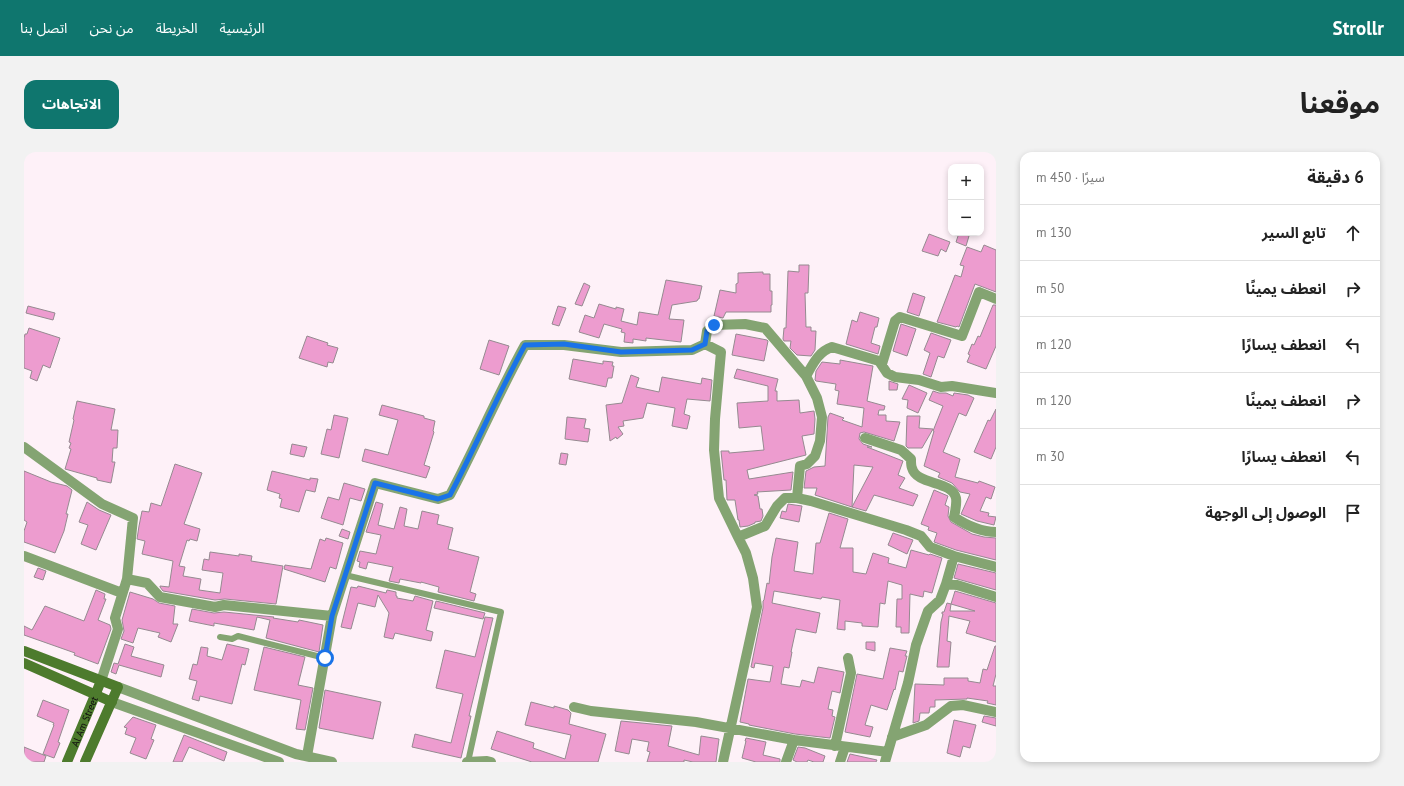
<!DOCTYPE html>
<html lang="ar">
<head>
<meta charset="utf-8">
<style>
	:root { --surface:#fff; --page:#f2f2f2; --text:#222; --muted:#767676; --line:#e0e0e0; --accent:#0f766e }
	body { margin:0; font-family:"PT Sans","Noto Sans Arabic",sans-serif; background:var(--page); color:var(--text); direction:rtl }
	.controls { position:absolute; right:12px; top:12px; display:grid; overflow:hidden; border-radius:8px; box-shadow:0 2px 6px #0003 }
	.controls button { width:36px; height:36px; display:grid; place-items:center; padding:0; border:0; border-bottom:1px solid var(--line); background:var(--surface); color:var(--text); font:20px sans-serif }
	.stop { position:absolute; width:12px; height:12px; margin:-9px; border:3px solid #1a73e8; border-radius:50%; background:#fff }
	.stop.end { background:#1a73e8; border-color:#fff; box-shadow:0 1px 4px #0008 }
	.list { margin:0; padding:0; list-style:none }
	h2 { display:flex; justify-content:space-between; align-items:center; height:52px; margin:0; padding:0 16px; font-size:17px }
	h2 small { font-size:13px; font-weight:400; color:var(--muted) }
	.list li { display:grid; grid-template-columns:26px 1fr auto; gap:12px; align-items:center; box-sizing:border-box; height:56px; padding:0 16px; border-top:1px solid var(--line) }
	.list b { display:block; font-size:15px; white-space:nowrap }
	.list em { font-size:13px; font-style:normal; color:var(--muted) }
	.icon { flex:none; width:22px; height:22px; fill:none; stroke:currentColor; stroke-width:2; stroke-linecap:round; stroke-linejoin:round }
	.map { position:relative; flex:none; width:972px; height:610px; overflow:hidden; direction:ltr; border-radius:12px }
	header { display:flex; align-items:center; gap:24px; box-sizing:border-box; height:56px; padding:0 20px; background:var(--accent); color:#fff }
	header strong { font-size:19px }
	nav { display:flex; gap:22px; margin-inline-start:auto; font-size:14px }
	.intro { display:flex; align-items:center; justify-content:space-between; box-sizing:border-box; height:96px; padding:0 24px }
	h1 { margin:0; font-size:28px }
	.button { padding:10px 18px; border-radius:12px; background:var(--accent); color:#fff; font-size:14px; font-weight:700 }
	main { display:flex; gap:24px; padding:0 24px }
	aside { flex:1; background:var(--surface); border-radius:12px; box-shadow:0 2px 6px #0003 }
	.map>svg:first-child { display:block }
	.building { fill:#ed9ccf; stroke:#958a90 }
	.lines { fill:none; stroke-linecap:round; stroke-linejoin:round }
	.service { stroke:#84a472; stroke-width:6 }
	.minor { stroke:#84a472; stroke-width:10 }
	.tertiary { stroke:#84a472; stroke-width:10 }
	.secondary { stroke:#4d7b2d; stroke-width:10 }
	.route { stroke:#1a73e8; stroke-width:5 }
	.labels { text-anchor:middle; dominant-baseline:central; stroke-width:3; stroke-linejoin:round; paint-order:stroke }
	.street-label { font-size:10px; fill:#0f0b0e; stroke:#fff }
</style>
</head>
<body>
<header>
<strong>Strollr</strong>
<nav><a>الرئيسية</a><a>الخريطة</a><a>من نحن</a><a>اتصل بنا</a></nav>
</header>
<div class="intro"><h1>موقعنا</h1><a class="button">الاتجاهات</a></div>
<main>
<aside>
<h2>6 دقيقة<small>سيرًا · 450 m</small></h2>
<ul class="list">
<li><svg class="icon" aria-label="ahead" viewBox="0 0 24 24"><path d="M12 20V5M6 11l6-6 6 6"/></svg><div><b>تابع السير</b></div><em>130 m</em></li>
<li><svg class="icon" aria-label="right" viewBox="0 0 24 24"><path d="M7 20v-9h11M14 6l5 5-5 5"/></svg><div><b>انعطف يمينًا</b></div><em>50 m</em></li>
<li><svg class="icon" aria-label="left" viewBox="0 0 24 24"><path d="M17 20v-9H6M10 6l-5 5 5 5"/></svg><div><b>انعطف يسارًا</b></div><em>120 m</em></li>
<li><svg class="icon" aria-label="right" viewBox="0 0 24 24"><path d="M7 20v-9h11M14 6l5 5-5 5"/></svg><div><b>انعطف يمينًا</b></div><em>120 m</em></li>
<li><svg class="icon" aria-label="left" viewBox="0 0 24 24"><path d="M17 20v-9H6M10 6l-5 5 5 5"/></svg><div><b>انعطف يسارًا</b></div><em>30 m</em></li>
<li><svg class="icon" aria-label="arrive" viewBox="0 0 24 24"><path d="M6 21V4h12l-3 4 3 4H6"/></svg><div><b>الوصول إلى الوجهة</b></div></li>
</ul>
</aside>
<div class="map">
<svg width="972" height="610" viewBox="0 0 972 610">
	<rect width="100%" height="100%" fill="#fef1f8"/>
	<!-- building -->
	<path class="building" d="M935,81L945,84L942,94L932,90Z
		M905,82L926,90L922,100L917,97L914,104L898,99Z
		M960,93L972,98V140L951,132L935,175L933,174L932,175L913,170L931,123L937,125L940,114L936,113L943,95L957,100Z
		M775,113H785L784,141H781L782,175H787V179H792L791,198L787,204L773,203L766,196L767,189H760L759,187L760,176H762L764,119L775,120Z
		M739,120V122H746V139H748V153H747V160H702L699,166L690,164L696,138L712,141V132L714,131V121Z
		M642,128L678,134L675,147H674L673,149L648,153L645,167L660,168L657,190L622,186V189L609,187V191L600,190L601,181L597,180L598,177L580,172L575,186L555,180L561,163L570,166L575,152L592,157V155L600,157L597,169L613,173L615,160L634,163Z
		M560,131L566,134L558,154L551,152Z
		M889,141L901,145L895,164L883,160Z
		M969,153H972V194L962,217L943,210L946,203L944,202L948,192L950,193L954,184L956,185Z
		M4,154L31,161L29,168L2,161Z
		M534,154L542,156L535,174L528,172Z
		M836,160L855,166L853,175H851L847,191L856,194L854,202L822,192L828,168L833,170Z
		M877,172L892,177L883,204L869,199Z
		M5,176L36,186L26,216L19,213L13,229L6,226L8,219L0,216V186L1,182H3Z
		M907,181L927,188L920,206L914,204L907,225L899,222L906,201L900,198Z
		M712,182L743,188L744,189L740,209L708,203Z
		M283,184L304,191L303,193L314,196L309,211L304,210L303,215L275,206Z
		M465,188L485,194L475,223L456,217Z
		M549,207L579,212V209L589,210L588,214H590L588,226H584L582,235L545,227Z
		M816,208L849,214L843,249L861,254L860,258H855L854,263H862V269L876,270L870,289L840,280L836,281L835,287L839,292L848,295H843L879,309L874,323L881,326L875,336L894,343L889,354L850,343L842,359L828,355L849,315L830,313L828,355L791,343L793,336H780L782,319L790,315L801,314L804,265L806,261L820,266L818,268L838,275L840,256L813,252L815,239L811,238L812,232L792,229L791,228L792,219L798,210L816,212Z
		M713,217L754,227L751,239H753V249L775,248L776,261L790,259L791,267L790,282L778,284L782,303L723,318L725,327L769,320L767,338L733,340L734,342L730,343L734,344L736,357H738L739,364L737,369L731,370V371L724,374L716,375L715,368H714L711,348H703L702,328H700L697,299H705V301L740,298L737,274L715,276L713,251L744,249V234L710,226Z
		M607,223L615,226L612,235L635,240L638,225L677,232L678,226L688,228L686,249L663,247L660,262L666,264L663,277L648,274L651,256L623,251L619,266L599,269L600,274L594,275L599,282L593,287L592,285L586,289L582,253L598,251Z
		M865,229L874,232L873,238H865Z
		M885,233L903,241L894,261L883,256L884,248L878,247Z
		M909,239L915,241H922L929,244L930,241L944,243L950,246L942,264L935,261L919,300L936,307L931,325L954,331L955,329L971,335L967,347L962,345L956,359L965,361L964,364L972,365L970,373L953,369L937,362L946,342L936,340L928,331L914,325L916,321L900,314L910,279H909L919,254L905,248Z
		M53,249L91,257L87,278H94L93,296H89L88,310H91L87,331L73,328V326L41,317L47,297L45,296L47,291L45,290L50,268L49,267Z
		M358,253L400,264V266L411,269L409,279L410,280L400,313L406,315L402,326L338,309L341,297L364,303L374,268L355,263Z
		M972,257V295L967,307L950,300L964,268L966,269Z
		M310,263L324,266L315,306L297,302L303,277L307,278Z
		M883,264H896L895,276L909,277L898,296H884L882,294Z
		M543,265L562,267L560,276L566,277L564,290L541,287Z
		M268,292L283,295L280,305L266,302Z
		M537,301L544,302L542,313L535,312Z
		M151,312L178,321L160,372L176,377L173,389L166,387L165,389L163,388L155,414L161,415L159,424L177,427L175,438L196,441L199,421L178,418L180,407L185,408L186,400L215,404V402L228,404L227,409L259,414L252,452L201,447L191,448L139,439L136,435V434L145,435L149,409L118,402L121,389L113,387L115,374L118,359L125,360L127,351L137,354Z
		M0,319L27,330L43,334L48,338L42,362H44L40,379L31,401L0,390V379L3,370L0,368Z
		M248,319L286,328V326L294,327L291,340L282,338L275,360L256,355L258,347L255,346L256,342L243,338Z
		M320,331L341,337L337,349L326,346L319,373L297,366L304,345L315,348Z
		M910,338L924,344L921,353L925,355L924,364L927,370L948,382L960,385L972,386V408L932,398L910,390L913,381L904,378L905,375L897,372Z
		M63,350L75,358L87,363L72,398L57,392L64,373L55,370Z
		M352,350L359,352L354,373L370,377L376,355L383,357L380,374L394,377L398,359L415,363L413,372L429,376L424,397L455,405L446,440L452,442L450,449L414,440L415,435L397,430V431L376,427L375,431L365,429L369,415L344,410L342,417L335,415L336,410L333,409L336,399L352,402L357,383L342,380Z
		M764,352L778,354L775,370L756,366L758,359L762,360Z
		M805,361L824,367L816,396H829V420L842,422L849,401L865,406L864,411L882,416L887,398L905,403L906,402L918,406L908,441L900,439L899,445L886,442L885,481H877V475H872L873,447H878V433L864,429L861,452L856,451L854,475L838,474V471L821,469V478L813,477L816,448L798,445L797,447L750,439L748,451L796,461L792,481L772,477L767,500H768L765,516L760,515L757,532L776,535L778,528L790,531L794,515L820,520L816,541L808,539L804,557L809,558L808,564L811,565L806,586L771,582L725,573V572L716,570L724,527L746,530L749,514L731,511L730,516L727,515L739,456V449L740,448L743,431L745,432L748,405L752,386L774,390L770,419L789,422L792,391H796Z
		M318,377L326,380L324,387L315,384Z
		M869,381L889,388L883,402L864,393Z
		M302,386L319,391L312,417L306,415L301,430L260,417L261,413L287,417L296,387L301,389Z
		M934,412L972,421V438L930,426Z
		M14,416L22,419L19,428L10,425Z
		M334,434L362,441L363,438L372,440V444H373V446L389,449L391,444L409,449L402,478L409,480L407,489L371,481L369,487L360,485L365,461L354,443L351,455L334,451L327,477L317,475L327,435L333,436Z
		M72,438L81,442L80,447H82L74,468L86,473L87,477L74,512L50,503L51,501L0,483V474L8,478L21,454L60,469Z
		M931,439L972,451V490L942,481L946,469L925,464L923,489L927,490L925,515H913L917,470L919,462H918V460H920L923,451L927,452L926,459H951L927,452Z
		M106,440L129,447L135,451L151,454L149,472H154L147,490L134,485L136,481L114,476L109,491L97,487L100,479L98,468Z
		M412,449L461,461L459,467L410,456Z
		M168,457L190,461L200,460L250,465L249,466L274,470L275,468L299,473L295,500L242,486L246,468L233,465L230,478L190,471V474L165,469Z
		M461,465L469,466L445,564H447L437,606L388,595L391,582L427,591L439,542L412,536L421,498L451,505Z
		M842,490H851V499L842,497Z
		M101,492L110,495L107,504L140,513L137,525L95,513L92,522L87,520L90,511L94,512Z
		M203,492L225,497L221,513L218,512L208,552L176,544L175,549L168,547L173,529L165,527L169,512L173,513L177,495L184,496L183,504L198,508Z
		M971,494H972V522L969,534H972V553L963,551L964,549L943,546V547L912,548H911V555H906L905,561H896L895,569L889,571L891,532L920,533V526H944V529L956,531L959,517L963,518Z
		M240,495L281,505L274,533L289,536L281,578L272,577L277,548L230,538Z
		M866,496L883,499L881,504H883L879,520L875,519L871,538L870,537L863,558L847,553L841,573L849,575L846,585L821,580L833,522L859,527Z
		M301,538L357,550L349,587L295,576Z
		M19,548L45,558L34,590L36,591L30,606L19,602L30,573H29L30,571L13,564Z
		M507,550L530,556V554L544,558L547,561L545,572L582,582L574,610H508L467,597L473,579L510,591L509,596L541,607L547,583L501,573Z
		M960,564L972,566V574L958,570Z
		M109,565L132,573L127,587L130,588L122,607L106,601L112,586L101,582L103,576L100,575Z
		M930,568L952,573L946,596L939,594L936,605L923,601Z
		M597,569L648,574L644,594L675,603L677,584L695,587L692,610H669L660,608V610H623L626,600L623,599L625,590L608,587L605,602L591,599Z
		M160,583L203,600L200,609L165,595L158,610H149Z
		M722,586L742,590L739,603L756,607V610H732L718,606L722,589H721Z
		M0,595L22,604L20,610H0Z
		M774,595L781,596L801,604L799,610H790L784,608L783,610H773L769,608Z
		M826,602L853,608L852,610H823Z"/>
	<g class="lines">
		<!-- service -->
		<path class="service" d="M321,423L477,460L444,610
			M196,485L208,487L214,484L301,506"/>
		<!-- minor -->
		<path class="minor" d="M858,212L871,169L876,165L938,184L955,140L972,147
			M782,224C789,212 794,200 808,195L855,209L863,221L871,225L895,228L917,235L928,234L972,241
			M841,286L877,298L887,307C887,310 887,314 888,316C893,334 928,328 932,346C933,352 931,360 930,365C942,373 958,380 972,380
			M0,295L78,352L109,366L103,427
			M714,385L695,346L690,298L691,267L697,200L681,192L683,179L690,173L721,172L741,176L782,224L793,246L798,265L796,289L791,304L783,312L776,314L773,346
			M0,404L98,441
			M930,404L922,432L933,433L972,445
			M77,529L94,477L91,466L103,427L123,431L136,445L191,455L200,453L308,464
			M550,555L567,559L672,570L770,588L762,610
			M868,585L902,573L927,554L939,553L972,560
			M770,588L864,600
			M811,594L827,521L824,506
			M283,604L308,464L351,331L414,347L426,343C452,294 474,242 501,193H540L597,200L668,198L681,192
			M699,610L733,455L729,426L722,401L714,385L741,374L753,354L761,346H773L787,349L882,378L897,384L906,395L930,404L972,415
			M816,610L821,595
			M861,610L884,531L892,493L904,459L916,448L922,432"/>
		<!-- tertiary -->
		<path class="tertiary" d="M94,535L272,602L308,610
			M88,550L255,610
			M443,610L463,609L467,610"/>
		<!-- secondary -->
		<g class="secondary">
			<path d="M0,499L94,535L61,610"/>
			<path d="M0,511L88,550"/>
			<path id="s1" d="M43,610L77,529"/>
		</g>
	</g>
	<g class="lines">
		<!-- route -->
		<path class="route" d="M301,506L308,464L351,331L414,347L426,343C452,294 474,242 501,193L540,192L597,200L668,198L681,192L683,179L690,173"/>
	</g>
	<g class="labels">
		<!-- street labels -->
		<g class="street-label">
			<text stroke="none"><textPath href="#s1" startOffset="44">Al Am Street</textPath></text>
		</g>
	</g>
</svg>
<div class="controls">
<button>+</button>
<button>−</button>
</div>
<div class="stop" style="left:301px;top:506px"></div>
<div class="stop end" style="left:690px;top:173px"></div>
</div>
</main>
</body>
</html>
